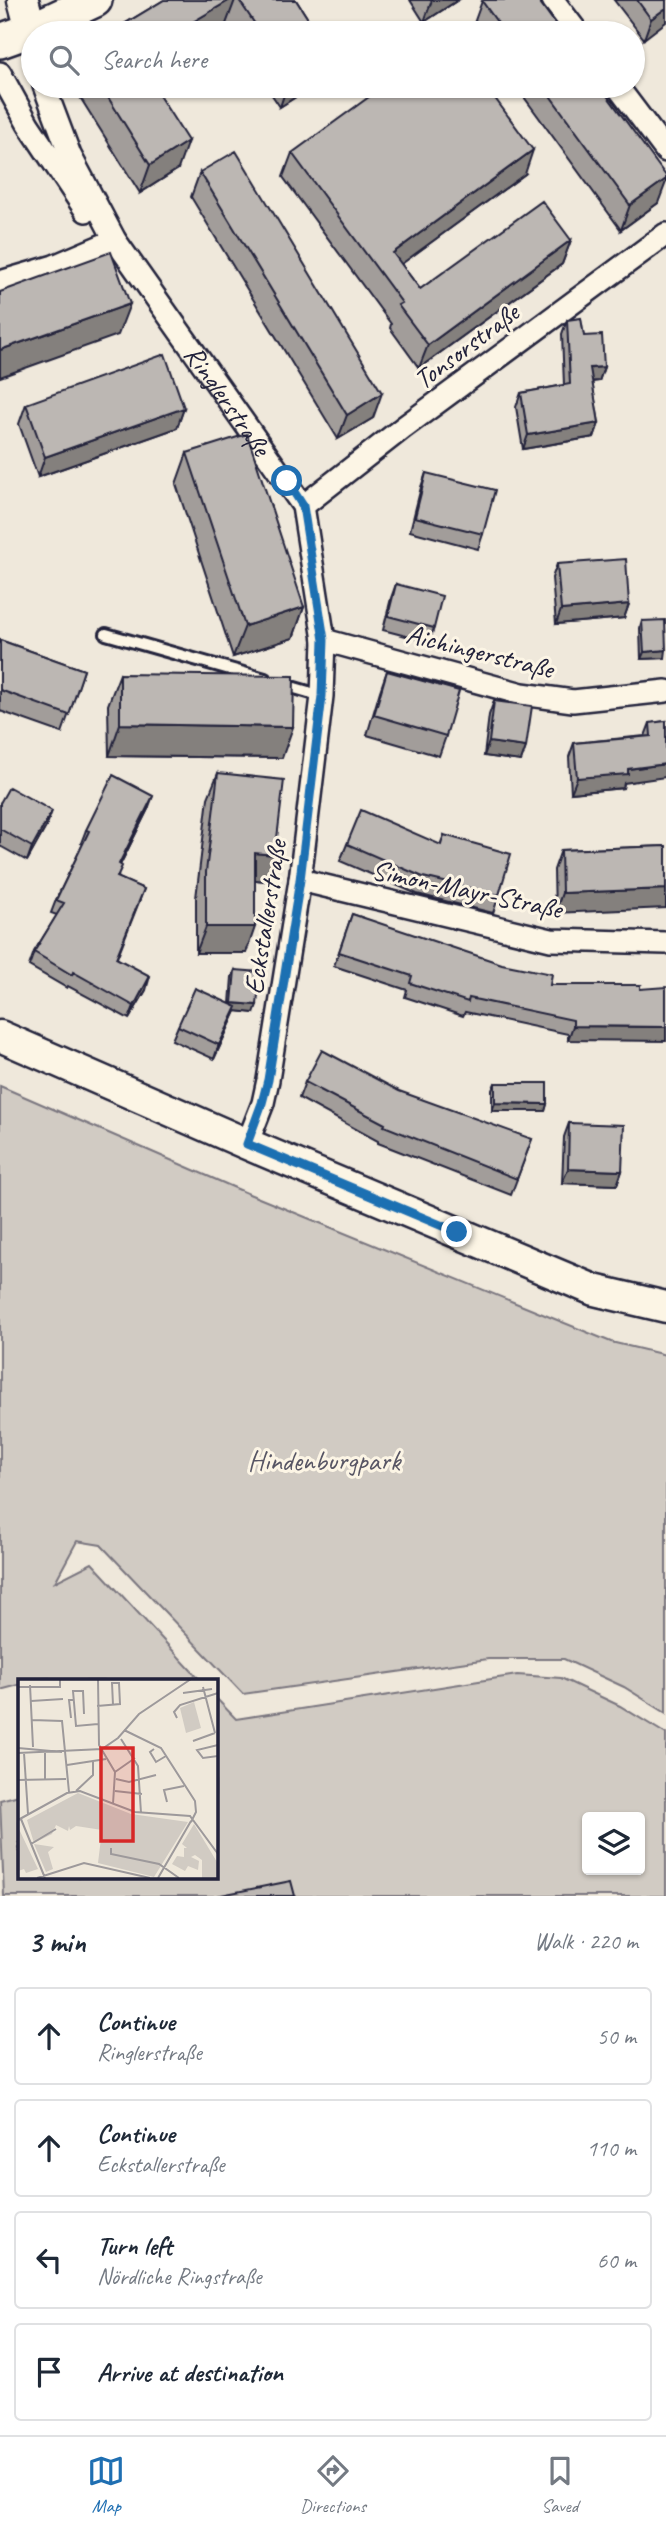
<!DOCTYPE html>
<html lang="en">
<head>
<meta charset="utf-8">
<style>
	:root { --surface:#fff; --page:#f2f2f3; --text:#1f2937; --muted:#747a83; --line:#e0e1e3; --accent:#1f6fb2 }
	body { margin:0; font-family:Caveat,sans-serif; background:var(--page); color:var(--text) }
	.controls { position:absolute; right:21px; bottom:21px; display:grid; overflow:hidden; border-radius:7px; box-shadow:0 2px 5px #0004 }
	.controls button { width:63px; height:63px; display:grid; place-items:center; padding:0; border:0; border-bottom:2px solid var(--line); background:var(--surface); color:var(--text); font:35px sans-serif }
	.stop { position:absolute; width:21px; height:21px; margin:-16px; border:5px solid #1f6fb2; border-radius:50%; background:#fff }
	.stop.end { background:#1f6fb2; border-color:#fff; box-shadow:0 2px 7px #0008 }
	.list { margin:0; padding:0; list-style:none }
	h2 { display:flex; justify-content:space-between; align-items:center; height:91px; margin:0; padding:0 28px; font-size:30px }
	h2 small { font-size:23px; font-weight:400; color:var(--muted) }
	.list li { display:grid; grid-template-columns:46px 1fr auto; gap:21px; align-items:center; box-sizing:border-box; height:98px; margin:0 14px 14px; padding:0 14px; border:2px solid var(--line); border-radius:7px }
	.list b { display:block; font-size:26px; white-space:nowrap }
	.list p { margin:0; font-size:23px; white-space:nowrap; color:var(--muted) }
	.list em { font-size:23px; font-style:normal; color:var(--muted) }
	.icon { flex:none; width:38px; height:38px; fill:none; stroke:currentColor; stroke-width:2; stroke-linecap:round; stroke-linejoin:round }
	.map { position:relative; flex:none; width:666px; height:1896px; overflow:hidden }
	.search { position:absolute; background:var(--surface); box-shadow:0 2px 5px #0004; left:21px; right:21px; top:21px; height:77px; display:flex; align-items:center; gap:18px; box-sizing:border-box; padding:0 24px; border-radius:38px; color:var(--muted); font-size:26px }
	.sheet { height:539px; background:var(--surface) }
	nav { display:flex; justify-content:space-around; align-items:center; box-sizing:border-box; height:98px; border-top:2px solid var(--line); background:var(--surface); font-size:19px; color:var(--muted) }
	nav a { display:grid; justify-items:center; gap:4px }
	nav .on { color:var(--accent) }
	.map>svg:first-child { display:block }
	.green { fill:#d1cbc3; stroke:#7a767f; stroke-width:2; fill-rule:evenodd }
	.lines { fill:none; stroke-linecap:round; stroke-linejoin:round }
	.lane-casing { stroke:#22223b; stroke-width:16 }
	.street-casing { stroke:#22223b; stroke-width:26 }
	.secondary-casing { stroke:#22223b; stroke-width:35 }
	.primary-casing { stroke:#22223b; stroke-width:38 }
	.lane { stroke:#fcf5e5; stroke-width:10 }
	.street { stroke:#fcf5e5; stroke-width:21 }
	.secondary { stroke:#fcf5e5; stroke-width:30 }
	.primary { stroke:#fcf5e5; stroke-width:33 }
	.wall { fill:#a29d9a; stroke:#22223b; stroke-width:2 }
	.shaded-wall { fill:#84807d; stroke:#22223b; stroke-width:2 }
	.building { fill:#bcb7b3; stroke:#22223b; stroke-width:2 }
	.route { stroke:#1f6fb2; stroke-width:9 }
	.labels { text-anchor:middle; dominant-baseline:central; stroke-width:6; stroke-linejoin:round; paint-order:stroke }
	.street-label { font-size:28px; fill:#22223b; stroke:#fcf5e5 }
	.park-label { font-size:28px; fill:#575564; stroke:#fcf5e5 }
	.inset-road { fill:none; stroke:#9d999b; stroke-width:2 }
	.view { fill:#d62828; fill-opacity:0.15; stroke:#d62828; stroke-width:3.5 }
	.inset-edge { fill:none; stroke:#22223b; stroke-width:3.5 }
</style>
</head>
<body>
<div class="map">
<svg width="666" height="1896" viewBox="0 0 666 1896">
	<rect width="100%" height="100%" fill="#efe8db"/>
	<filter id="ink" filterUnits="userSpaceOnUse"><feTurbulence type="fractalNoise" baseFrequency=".0143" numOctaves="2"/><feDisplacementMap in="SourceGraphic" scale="14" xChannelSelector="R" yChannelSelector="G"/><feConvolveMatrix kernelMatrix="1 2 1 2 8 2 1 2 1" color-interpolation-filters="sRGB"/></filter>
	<g filter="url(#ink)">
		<!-- green -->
		<path class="green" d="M0,1086L249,1194L611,1342L666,1355V1713L624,1687L564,1659H488L243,1694L101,1545L77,1541L55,1582L92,1563L201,1681H49V1678L19,1681V1685L0,1690Z
			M517,1675L561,1678L620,1706L666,1734V1896H4L0,1800L19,1795V1877H215V1697L236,1719ZM587,1817H640V1870H587Z"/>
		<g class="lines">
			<!-- lane casing -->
			<g class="lane-casing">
				<path id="lane" d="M106,634L265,679
					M281,684L322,696"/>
			</g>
			<!-- street casing -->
			<g class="street-casing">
				<g id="street">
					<path d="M553,0L578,33"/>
					<path d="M0,73L28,124L86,211"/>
					<path id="s1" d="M44,86L70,155L115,240L303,506L324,640L322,696L300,880L268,1080L263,1103L247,1144"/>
					<path d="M617,86L666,151"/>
					<path d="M0,282L54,266L115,240"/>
					<path d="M303,506L404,427L666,234"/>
					<path d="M324,640L522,694L573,701L666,691"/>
					<path d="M300,880L551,940L666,943"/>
				</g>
			</g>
			<!-- secondary casing -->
			<g class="secondary-casing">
				<path id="secondary" d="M23,0L31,30
					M0,1036L247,1144L594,1290L666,1307"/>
			</g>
			<!-- primary casing -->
			<g class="primary-casing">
				<path id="primary" d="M0,41L31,30L95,0"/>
			</g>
			<!-- lane -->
			<use href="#lane" class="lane"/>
			<!-- street -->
			<use href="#street" class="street"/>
			<!-- secondary -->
			<use href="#secondary" class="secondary"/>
			<!-- primary -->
			<use href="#primary" class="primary"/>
		</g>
		<!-- wall -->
		<path class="wall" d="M164,0H296L317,33H233L226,24L211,33H118L121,26Z
			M410,0H458L424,22Z
			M614,0H666L644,39Z
			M482,1L562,33H478L473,26Z
			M73,86H153L178,169L140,193Z
			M266,86H313L280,107Z
			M516,86H600L658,203L621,230Z
			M292,153L525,174L401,264L420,289L571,240L562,264L419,368L390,328L391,324L283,177Z
			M200,172L373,418L338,439L191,197Z
			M567,320L584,336L604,367L599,381L592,382L599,423L594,437L523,449L516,407L521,393L564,385L562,334Z
			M26,404L184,408L177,428L38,477L19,424Z
			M187,453L304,607L293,638L233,657L176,484Z
			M426,473L483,534L478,549L410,531L421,487Z
			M557,564L629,604L624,618L556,624L552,578Z
			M396,584L434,628L429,642L383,630L391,598Z
			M642,621L665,658L641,659L640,628Z
			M0,640L84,670L62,733L0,711Z
			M387,671L446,736L439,756L367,735L380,691Z
			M120,674L282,758L109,756L108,705Z
			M494,701L526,747L521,761L484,756L489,715Z
			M666,721L624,783L623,788L571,793L569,757L574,743L645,736L650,723Z
			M218,773L266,881L255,880L246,953H196V898L208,798Z
			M0,803L47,825L27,861L0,846Z
			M148,809L120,865L118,878L144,889L117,958L146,990L129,1019L68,986L67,988L29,966L34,952L57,915L51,913L56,900L83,844L81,843L86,830Z
			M444,835L499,895L493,913L417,894L340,861L347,844L440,845Z
			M666,846L555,913L554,870L561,850Z
			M352,914L550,985H640L568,1040V1034L465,1012L463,1016L405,997L407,990L334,966Z
			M235,970L254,1013L236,1011L214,1059L172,1040L178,1026L230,1004L232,977Z
			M305,1082L532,1139L511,1195L378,1143V1141L299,1098Z
			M495,1083L547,1104L545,1111H492V1090Z
			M569,1123L622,1171L617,1185L562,1183L564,1137Z"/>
		<!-- shaded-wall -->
		<path class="shaded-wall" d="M230,0H235L226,24L211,33H174Z
			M432,0H458L424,22Z
			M666,8V22L644,39L651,19Z
			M287,86H313L280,107Z
			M188,141L178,169L140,193L150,165Z
			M533,150L525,174L385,276L393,253Z
			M666,179V182L658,203L621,230L630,205Z
			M571,240L562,264L419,368L428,345Z
			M130,304L118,335L0,377V350Z
			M604,367L599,381L584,382L590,368Z
			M382,393L373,418L338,439L347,415Z
			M184,408L177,428L38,477L45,457Z
			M599,423L594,437L523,449L528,435Z
			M629,604L624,618L556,624L561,610Z
			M304,607L293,638L233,657L245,626Z
			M666,650L665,658L641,659L644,652Z
			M120,724L293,727L282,758L109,756Z
			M489,742L526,747L521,761L484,756Z
			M666,764V777L624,783L623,788L571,793L577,778L628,769Z
			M153,796L148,809L114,877L119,864Z
			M52,811L47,825L27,861L32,847Z
			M255,853L275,855L266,881L246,879Z
			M666,889V908L555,913L562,893Z
			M206,927H255L246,953H196Z
			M150,976L146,990L129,1019L134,1006Z
			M232,1003L257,1005L254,1013L236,1011L214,1059Z
			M573,1026L666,1027V1041L568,1040Z
			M495,1103L547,1104L545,1111H492Z
			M568,1169L622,1171L617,1185L562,1183Z"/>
		<!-- building -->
		<path class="building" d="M164,0H230L174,33H122L124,32L121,26Z
			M239,0H296L317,33H261Z
			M484,0H538L562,33H505L482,1Z
			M637,0H666V8L651,19Z
			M443,27L447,33H435Z
			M101,86H153L188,141L150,165Z
			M384,86H486L533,150L393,253L420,289L542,201L571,240L428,345L398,305L402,303L292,153Z
			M543,86H600L666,176V179L630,205Z
			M236,151L382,393L347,415L200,172Z
			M111,252L130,304L0,350V292Z
			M581,318L584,336L602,335L604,367L590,368L599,423L528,435L521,393L570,384L567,320Z
			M165,354L184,408L45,457L26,404Z
			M247,434L304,607L245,626L187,453Z
			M426,473L495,490L483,534L415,517Z
			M626,559L629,604L561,610L557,564Z
			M396,584L442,596L434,628L388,616Z
			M665,620L666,650L644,652L642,621Z
			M0,640L84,670L69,715L0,690Z
			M387,671L459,691L446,736L374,715Z
			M120,674L294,676L293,727L120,724Z
			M494,701L532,706L526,747L489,742Z
			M666,721V764L628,769V774L577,778L574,743L651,736L650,723Z
			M218,773L284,780L275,855L255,853V927H206V872Z
			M113,775L153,796L119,864L122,866L117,877L144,889L116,958L150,976L134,1006L73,972L72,975L34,952L64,903L56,900L89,831L86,830Z
			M9,787L52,811L32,847L0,829V803Z
			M361,810L441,845L444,835L511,854L499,895L423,877L347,844Z
			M666,846V889L562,893L561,850Z
			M352,914L502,964L552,974L550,985H640V989L666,987V1027L573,1026V1020L469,998L468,1002L410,983L412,976L339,952Z
			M235,970L260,972L257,1005L232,1003Z
			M195,988L237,1007L219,1045L178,1026Z
			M322,1050L399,1091L532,1139L517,1179L384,1126L385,1124L305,1082Z
			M495,1083H547V1104L495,1103Z
			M569,1123L624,1125L622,1171L568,1169Z
			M291,1881L295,1896H216Z"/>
	</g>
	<g class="lines" filter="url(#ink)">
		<!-- route -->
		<path class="route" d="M287,481L303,506L324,640L322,696L300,880L268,1080L262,1103L247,1144L457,1232"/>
	</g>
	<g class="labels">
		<!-- street labels -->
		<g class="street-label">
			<text transform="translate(466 346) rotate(-37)">Tonsorstraße</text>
			<text stroke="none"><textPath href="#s1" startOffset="366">Ringlerstraße</textPath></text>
			<text transform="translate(480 651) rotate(14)">Aichingerstraße</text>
			<text transform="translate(467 889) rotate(12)">Simon-Mayr-Straße</text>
			<text transform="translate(265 917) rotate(-81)">Eckstallerstraße</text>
		</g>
		<!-- park labels -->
		<g class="park-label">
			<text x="324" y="1460">Hindenburgpark</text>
		</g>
	</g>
	<!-- overview -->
	<g transform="translate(18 1679)">
		<rect width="200" height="200" fill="#efe8db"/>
		<path d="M176,23L183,49L168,54L162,29ZM60,114L113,135L170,143L136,198L80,184L84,151L58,147L52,151L51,147L50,152L38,146L34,155L16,164L9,141ZM176,145L199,183V199H184V181L177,176L173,178L181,182L180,191L170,187L167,192L154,185L159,177L166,178V169H169L164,165ZM0,148L20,190L8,194L6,190L0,192ZM16,165L36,168L30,173L35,190L28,193Z" fill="#d1cbc3"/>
		<path class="inset-road" d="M80,0L81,66L97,93L95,125M12,6L15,68M0,8H42V0M185,8L197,54M165,14L194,10M13,22L45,20M79,27L102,25L101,4H94L95,26M66,35L65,12H55L58,47L80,45M53,39L51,21H55M159,39L156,33L162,26L200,14M14,41L44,42L51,113M106,51L143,69L177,122L178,133L173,143M103,60L120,87L123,134M175,62L197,54M200,66L179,71L185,79L200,77M0,69L44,73M136,70L132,73L138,83L148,77M0,74L84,70L100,59L121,35L173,0M6,74L10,135M49,86L88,80M97,93L117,79M27,100V74M98,100L111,103L138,96M0,101L48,100M58,112L75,96V83M97,112L124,115M149,123L146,111L166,107M3,140L27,199M0,141L49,114L62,112L117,133L172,137L200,175M13,165L38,150M93,169V175L141,185L161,199M19,199L66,184L132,199M140,199L173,142"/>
		<path class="view" d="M83,69H115V162H83Z"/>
		<rect width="200" height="200" class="inset-edge"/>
	</g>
</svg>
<div class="controls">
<button><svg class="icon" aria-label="layers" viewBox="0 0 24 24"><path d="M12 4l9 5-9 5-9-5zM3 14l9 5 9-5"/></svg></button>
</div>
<div class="stop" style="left:287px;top:481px"></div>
<div class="stop end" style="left:457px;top:1232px"></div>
<div class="search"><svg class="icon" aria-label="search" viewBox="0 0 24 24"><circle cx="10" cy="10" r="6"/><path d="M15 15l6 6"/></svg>Search here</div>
</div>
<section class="sheet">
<h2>3 min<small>Walk · 220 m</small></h2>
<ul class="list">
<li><svg class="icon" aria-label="ahead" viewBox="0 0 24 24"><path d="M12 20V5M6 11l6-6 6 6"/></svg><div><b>Continue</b><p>Ringlerstraße</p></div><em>50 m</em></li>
<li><svg class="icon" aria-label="ahead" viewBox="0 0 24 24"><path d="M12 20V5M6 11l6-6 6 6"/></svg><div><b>Continue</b><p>Eckstallerstraße</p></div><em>110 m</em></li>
<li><svg class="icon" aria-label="left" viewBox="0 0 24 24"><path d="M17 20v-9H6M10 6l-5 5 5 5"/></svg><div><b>Turn left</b><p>Nördliche Ringstraße</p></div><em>60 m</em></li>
<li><svg class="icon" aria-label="arrive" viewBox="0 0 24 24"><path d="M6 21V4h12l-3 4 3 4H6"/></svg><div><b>Arrive at destination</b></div></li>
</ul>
</section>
<nav>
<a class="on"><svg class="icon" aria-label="map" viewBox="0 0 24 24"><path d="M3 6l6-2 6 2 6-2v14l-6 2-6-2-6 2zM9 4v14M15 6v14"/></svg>Map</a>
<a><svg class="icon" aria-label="directions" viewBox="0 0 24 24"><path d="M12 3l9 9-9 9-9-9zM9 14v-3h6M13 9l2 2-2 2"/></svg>Directions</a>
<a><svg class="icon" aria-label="saved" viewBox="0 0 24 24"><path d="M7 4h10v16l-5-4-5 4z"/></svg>Saved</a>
</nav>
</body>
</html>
